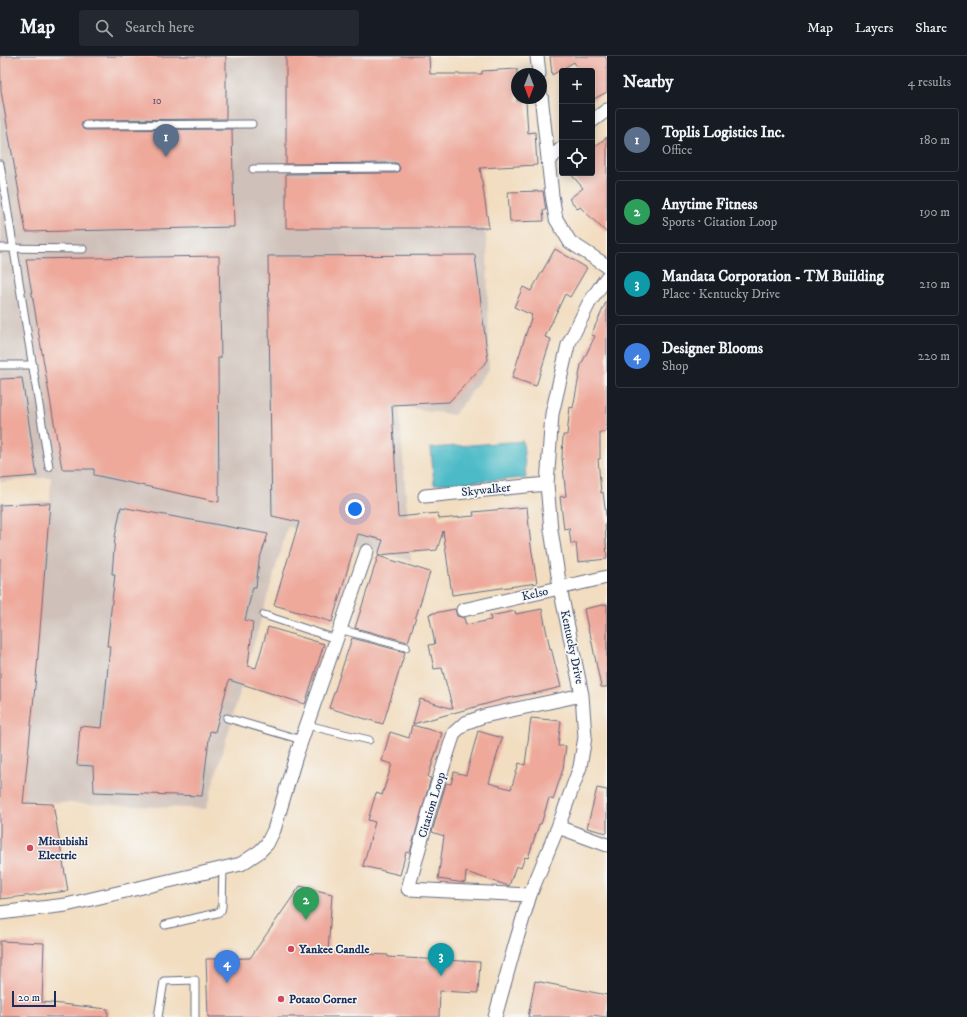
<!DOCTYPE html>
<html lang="en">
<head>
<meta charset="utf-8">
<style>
	:root { --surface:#171b24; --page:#242831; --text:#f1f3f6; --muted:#9ea1a6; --line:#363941; --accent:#d93025 }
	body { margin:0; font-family:"IM FELL DW Pica",serif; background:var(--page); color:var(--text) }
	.controls { position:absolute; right:12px; top:12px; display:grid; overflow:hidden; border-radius:4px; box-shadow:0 2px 10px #0003 }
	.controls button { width:36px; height:36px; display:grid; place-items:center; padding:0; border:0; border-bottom:1px solid var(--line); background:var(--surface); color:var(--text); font:20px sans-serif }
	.compass { position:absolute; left:511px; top:12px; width:36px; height:36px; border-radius:50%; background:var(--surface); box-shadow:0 2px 10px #0003; rotate:180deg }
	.scale { position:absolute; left:12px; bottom:10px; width:44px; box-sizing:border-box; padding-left:4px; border:2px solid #1b2f5e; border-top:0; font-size:11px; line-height:14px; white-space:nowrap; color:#1b2f5e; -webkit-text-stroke:3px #f6f6f2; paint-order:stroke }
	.you { position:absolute; left:355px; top:453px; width:14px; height:14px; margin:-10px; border:3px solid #fff; border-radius:50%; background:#1a73e8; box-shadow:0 0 0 6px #1a73e833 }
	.badge { display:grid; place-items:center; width:26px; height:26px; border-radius:50%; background:var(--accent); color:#fff; font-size:13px; font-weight:700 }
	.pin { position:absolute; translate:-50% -33px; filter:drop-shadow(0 1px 2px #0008) }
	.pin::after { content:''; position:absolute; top:21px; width:14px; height:12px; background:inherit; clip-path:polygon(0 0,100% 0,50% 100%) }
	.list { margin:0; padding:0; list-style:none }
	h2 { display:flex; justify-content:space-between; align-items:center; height:52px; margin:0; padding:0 16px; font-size:17px }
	h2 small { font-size:13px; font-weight:400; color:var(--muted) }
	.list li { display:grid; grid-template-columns:26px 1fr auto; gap:12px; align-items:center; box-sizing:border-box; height:64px; margin:0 8px 8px; padding:0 8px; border:1px solid var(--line); border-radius:4px }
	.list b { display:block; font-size:15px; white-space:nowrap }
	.list p { margin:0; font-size:13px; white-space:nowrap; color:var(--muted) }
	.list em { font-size:13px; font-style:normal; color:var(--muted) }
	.icon { flex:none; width:22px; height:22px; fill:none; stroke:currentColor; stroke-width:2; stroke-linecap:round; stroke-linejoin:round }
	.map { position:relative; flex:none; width:607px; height:961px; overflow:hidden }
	header { display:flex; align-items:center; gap:24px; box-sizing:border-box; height:56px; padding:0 20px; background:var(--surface); border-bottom:1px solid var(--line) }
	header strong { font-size:19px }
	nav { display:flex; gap:22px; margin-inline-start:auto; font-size:14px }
	.search { width:280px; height:36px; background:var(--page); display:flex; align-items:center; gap:10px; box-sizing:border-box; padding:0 14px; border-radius:4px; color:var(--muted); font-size:15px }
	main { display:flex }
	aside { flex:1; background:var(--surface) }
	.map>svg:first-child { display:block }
	.industrial { fill:#cfc1ba }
	.water { fill:#4ebbc7; stroke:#347592 }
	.building { fill:#eea99b }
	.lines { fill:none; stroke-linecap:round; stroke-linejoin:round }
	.lane-casing { stroke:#666c80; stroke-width:9 }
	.street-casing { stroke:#666c80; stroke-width:15 }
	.lane { stroke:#fff; stroke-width:7 }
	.street { stroke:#fff; stroke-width:13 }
	.poi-dot { fill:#d1495b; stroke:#f6f6f2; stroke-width:1.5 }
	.labels { text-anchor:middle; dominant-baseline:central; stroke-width:3; stroke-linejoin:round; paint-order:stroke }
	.number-label { font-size:10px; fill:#504e6d }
	.street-label { font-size:12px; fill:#1b2f5e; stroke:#f6f6f2 }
	.poi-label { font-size:12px; font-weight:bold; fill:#1b2f5e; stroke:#f6f6f2; text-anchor:start }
</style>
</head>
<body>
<header>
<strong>Map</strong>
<div class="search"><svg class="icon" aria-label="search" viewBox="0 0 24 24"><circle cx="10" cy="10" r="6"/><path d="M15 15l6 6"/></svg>Search here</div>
<nav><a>Map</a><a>Layers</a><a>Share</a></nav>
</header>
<main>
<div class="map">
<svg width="607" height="961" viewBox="0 0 607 961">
	<rect width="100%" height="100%" fill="#f6f6f2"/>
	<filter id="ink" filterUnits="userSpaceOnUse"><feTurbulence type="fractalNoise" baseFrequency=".025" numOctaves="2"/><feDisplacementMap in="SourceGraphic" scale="8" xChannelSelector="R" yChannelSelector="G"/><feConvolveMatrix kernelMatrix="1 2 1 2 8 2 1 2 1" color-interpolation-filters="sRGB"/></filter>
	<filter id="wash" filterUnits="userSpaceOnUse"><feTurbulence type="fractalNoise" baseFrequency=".012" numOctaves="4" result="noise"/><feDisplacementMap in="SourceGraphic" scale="16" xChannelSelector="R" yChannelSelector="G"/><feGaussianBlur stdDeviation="0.9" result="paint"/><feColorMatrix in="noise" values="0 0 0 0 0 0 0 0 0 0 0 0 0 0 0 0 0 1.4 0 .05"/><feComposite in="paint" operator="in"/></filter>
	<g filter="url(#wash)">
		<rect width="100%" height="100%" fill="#f2ddc0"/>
		<!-- industrial -->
		<path class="industrial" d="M0,0H386L389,16L463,18L487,190L489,313L454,359L399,350L411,505L288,470L206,753L0,744V448L50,445L51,421L0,426Z"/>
		<!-- water -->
		<path class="water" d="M523,385L526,422L434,428L431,392Z"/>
		<g id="blocks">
			<!-- building -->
			<path class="building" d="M0,0H226V63L86,64L82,66L81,69L83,73L86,74L232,73L234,171L26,176L1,35Z
				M286,0H429L430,18H482V15L517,13V45H526L528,77L535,76L537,109L480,112L489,172H286V118L395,117L399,115L400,112L398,108L395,107L286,108Z
				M550,0H605L607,4V36L592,44V15H579L574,6L552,19Z
				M607,81V177L580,151L578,153L569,143L583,132L570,117H592V93Z
				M543,135L546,154H543L544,165L510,166L508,136Z
				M555,193L587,212L570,241L565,238L545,281L551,283L536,330L512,322L532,259L514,251L523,231L531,235Z
				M475,199L488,304L449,346L392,349L398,461L438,457L439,463L474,460L473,456L527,451L531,490L537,527L452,539L443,475L437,494L378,499L383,484L358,478L332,566L274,549L299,466L272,460L268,200Z
				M219,200L221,302H218L219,446L94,419V413H62L26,203Z
				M607,244V367L606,376H600V403H598L601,437L603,436L607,468H605L607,503L578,506L576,487L571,488L569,472L564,473L560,441L566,440L562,402L563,379H567L570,351L573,352L581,309L595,280L591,279Z
				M22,322L37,420L0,423V323Z
				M50,447L37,611L23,747L53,748L68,835L0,843V449Z
				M121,451L268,478L259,505L256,531H253L245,564L253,566L248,610L256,612L268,571L324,588L305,648L229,624L215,676L210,675L202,740L94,736L93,710L77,709L80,670L102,672L110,590H107L115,518H112L115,481Z
				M378,500L430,516L408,586L355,572Z
				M607,548V631H601L590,577H589L584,553Z
				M455,553L457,560L464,562L466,569L491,564L490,560L515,555L516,558L542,553L550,593L551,592L561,631L533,638L534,637L508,642L413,668L420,643L453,653L442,612L434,613L429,589L435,588L429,558Z
				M352,582L405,596L383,668L329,652Z
				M531,662L561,665L558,690H566L563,713L553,744L549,742L541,768H539L528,802L525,801L521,812L516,810L509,830L466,816L465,827L438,823L444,780L432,776L446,727L451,728L454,716L466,719L478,675L502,682L489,727L511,733L519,707L525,709Z
				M412,669L442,677L428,721L431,722L410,797L406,796L400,819L363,810L375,766L368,764L376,737L382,739L392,708L382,705L390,676L409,682Z
				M597,732L607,734V777L587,772Z
				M300,830L332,838L328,896L388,899V901L480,906L478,937L440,935L439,961H208L206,903L250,902Z
				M0,885L44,887L42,946L108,953V961H0Z
				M535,925L607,939V961L590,959L589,961H528Z"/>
		</g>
	</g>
	<g filter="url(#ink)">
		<use href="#blocks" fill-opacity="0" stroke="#666c80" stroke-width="1"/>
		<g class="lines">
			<!-- lane casing -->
			<g class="lane-casing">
				<path id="lane" d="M86,69L252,68
					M0,108L49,411
					M253,113L395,112
					M0,192L83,193
					M0,309H33
					M264,559L336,583
					M339,573L406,591
					M227,662L302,684
					M307,669L369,684
					M165,869L217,857L221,855L222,851L223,812
					M158,961L164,925L195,924V961"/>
			</g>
			<!-- street casing -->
			<g class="street-casing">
				<path id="street" d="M537,0L539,18
					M541,39L552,139L556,163L570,186L607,210
					M592,65L607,54
					M548,105L562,92
					M425,440L547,428
					M463,554L607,521
					M558,771L607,789
					M530,839L408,833L432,745L454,677L465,667L484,660L582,639
					M0,857L66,849L241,808L259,796L267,788L274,774L296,700L367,495
					M495,961L515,889L530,839L558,771L580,711L585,681L582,639L560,532L551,474L547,428L552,358L568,289L589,247L607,221"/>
			</g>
			<!-- lane -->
			<use href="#lane" class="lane"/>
			<!-- street -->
			<use href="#street" class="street"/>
		</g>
	</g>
	<!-- markers -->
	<g class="poi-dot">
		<circle cx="30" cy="792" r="4"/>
		<circle cx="291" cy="893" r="4"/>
		<circle cx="281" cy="943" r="4"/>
	</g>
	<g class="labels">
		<!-- number labels -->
		<g class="number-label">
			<text x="157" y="45">10</text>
		</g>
		<!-- street labels -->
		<g class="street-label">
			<text transform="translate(486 434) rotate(-6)">Skywalker</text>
			<text transform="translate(535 538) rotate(-13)">Kelso</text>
			<text transform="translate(572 591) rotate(78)">Kentucky Drive</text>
			<text transform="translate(432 749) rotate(-73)">Citation Loop</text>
		</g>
		<!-- poi labels -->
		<g class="poi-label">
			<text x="38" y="785">Mitsubishi<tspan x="38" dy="14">Electric</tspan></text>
			<text x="299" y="893">Yankee Candle</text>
			<text x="289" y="943">Potato Corner</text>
		</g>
	</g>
</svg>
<div class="controls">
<button>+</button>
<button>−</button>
<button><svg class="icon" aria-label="locate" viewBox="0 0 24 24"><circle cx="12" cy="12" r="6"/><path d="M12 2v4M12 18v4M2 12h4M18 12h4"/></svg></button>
</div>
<svg class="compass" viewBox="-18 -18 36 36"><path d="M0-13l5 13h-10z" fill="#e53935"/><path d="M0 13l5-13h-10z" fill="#9ea1a6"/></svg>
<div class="scale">20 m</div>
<div class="you"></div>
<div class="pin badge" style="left:166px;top:101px;background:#5c6f8a">1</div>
<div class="pin badge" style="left:306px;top:864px;background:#2e9e5b">2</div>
<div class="pin badge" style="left:441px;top:920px;background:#0f9aa8">3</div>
<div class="pin badge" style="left:227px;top:927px;background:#3f7fe0">4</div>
</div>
<aside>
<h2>Nearby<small>4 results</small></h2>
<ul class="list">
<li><span class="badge" style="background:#5c6f8a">1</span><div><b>Toplis Logistics Inc.</b><p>Office</p></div><em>180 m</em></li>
<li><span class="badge" style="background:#2e9e5b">2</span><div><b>Anytime Fitness</b><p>Sports · Citation Loop</p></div><em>190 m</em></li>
<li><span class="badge" style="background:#0f9aa8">3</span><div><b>Mandata Corporation - TM Building</b><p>Place · Kentucky Drive</p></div><em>210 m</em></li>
<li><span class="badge" style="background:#3f7fe0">4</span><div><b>Designer Blooms</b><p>Shop</p></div><em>220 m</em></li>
</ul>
</aside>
</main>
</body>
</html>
